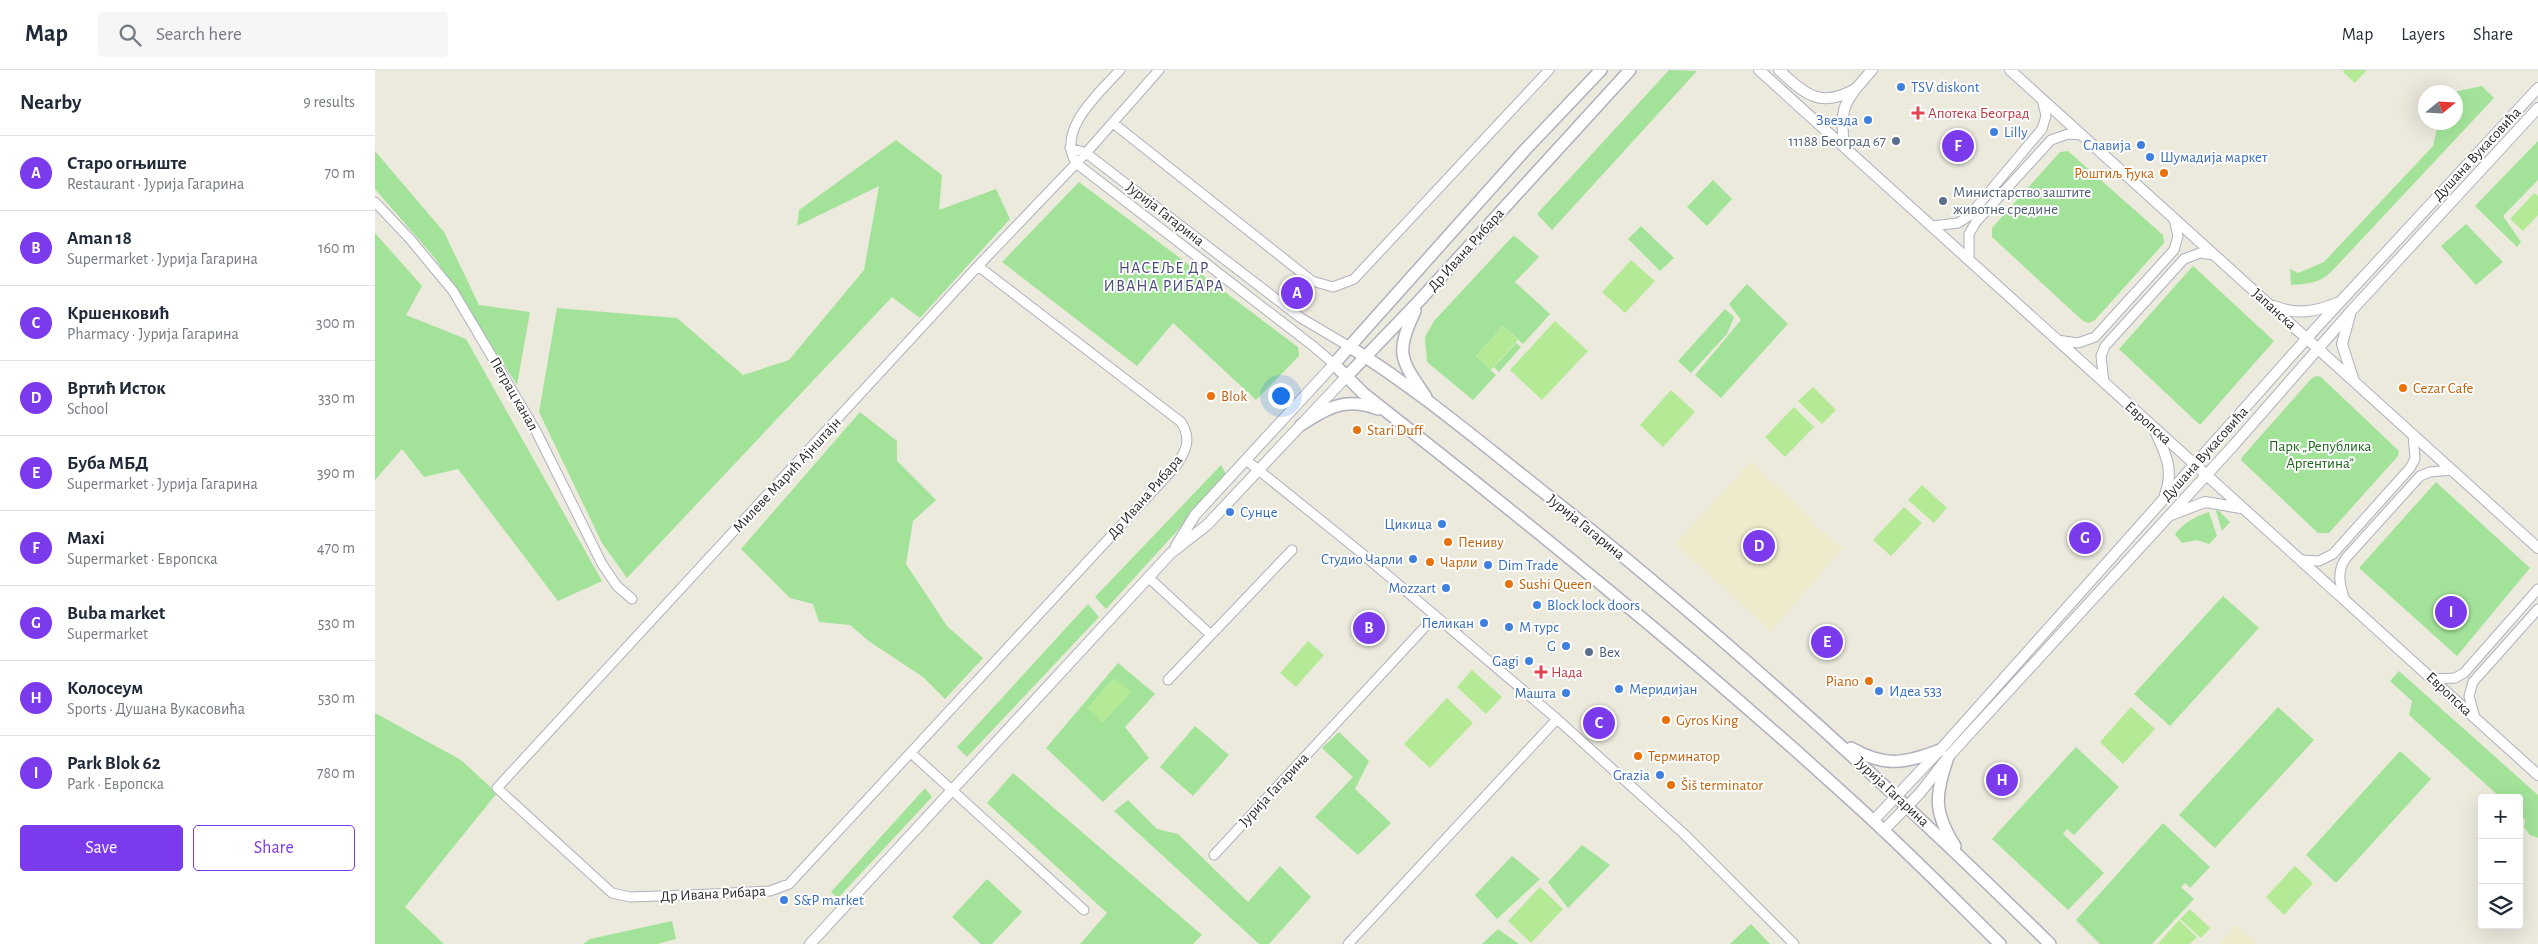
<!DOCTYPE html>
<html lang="en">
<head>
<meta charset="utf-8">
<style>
	:root { --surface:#fff; --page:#f6f6f7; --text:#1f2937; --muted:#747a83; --line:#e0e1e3; --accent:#7c3aed }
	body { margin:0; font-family:"Alegreya Sans",sans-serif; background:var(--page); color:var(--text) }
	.controls { position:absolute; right:15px; bottom:15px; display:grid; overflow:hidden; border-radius:5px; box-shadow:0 5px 20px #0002 }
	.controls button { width:45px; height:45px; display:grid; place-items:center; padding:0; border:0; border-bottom:1px solid var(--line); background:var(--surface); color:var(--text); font:25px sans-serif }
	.compass { position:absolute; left:2043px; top:15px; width:45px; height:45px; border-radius:50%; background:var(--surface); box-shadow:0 5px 20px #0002; rotate:72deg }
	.you { position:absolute; left:905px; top:325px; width:18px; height:18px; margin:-12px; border:4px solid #fff; border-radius:50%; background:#1a73e8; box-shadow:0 0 0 8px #1a73e833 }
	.badge { display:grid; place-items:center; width:32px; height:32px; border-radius:50%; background:var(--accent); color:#fff; font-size:16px; font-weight:700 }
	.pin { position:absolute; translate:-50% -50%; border:2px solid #fff; box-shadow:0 1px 5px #0006 }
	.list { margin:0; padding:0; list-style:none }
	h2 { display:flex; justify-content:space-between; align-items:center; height:65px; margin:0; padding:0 20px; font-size:21px }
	h2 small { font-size:16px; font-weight:400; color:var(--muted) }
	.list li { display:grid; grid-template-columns:32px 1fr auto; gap:15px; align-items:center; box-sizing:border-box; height:75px; padding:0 20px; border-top:1px solid var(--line) }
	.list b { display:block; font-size:19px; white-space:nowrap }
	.list p { margin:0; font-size:16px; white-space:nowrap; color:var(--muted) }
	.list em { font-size:16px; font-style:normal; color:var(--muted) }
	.actions { display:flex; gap:10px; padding:15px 20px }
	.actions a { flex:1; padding:11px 0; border:1px solid var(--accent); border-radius:5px; text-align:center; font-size:18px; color:var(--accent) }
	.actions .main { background:var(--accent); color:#fff }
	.icon { flex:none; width:28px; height:28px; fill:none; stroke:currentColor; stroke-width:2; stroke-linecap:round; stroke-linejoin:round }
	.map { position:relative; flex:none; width:2163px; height:874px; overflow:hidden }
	header { display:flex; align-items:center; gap:30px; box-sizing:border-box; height:70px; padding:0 25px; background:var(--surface); border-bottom:1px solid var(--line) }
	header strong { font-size:24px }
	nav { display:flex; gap:28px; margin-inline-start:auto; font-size:18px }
	.search { width:350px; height:45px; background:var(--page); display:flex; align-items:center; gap:12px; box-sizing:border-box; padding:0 18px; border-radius:5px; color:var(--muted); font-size:19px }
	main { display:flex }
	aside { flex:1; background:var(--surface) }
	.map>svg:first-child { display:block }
	.education { fill:#eeeacc }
	.green { fill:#a3e399 }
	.pitch { fill:#b4ea95 }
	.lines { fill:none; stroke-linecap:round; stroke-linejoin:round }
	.minor-casing { stroke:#b0b0be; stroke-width:11 }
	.tertiary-casing { stroke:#b0b0be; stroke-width:12 }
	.secondary-casing { stroke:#b0b0be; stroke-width:14 }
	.minor { stroke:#fff; stroke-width:9 }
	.tertiary { stroke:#fff; stroke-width:10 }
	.secondary { stroke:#fff; stroke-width:11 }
	.shop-dot { fill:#3f7fe0; stroke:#fff; stroke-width:2 }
	.health-dot { fill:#e0444e; stroke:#fff; stroke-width:2 }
	.service-dot { fill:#5c6f8a; stroke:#fff; stroke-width:2 }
	.food-dot { fill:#e8710a; stroke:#fff; stroke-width:2 }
	.labels { text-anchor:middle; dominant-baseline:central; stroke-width:4; stroke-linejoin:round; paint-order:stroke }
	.shop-label { font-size:15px; fill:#366cbe; stroke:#fff; text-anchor:start }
	.health-label { font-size:15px; fill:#be3a42; stroke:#fff; text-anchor:start }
	.service-label { font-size:15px; fill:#4e5e75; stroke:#fff; text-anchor:start }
	.street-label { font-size:15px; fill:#2a2a2a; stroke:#fff }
	.food-label { font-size:15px; fill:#c56008; stroke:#fff; text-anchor:start }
	.park-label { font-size:15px; fill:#1a681a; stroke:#fff }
	.neighbourhood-label { font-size:16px; letter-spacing:1px; fill:#4c4b7b; stroke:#fff }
</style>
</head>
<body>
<header>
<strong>Map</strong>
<div class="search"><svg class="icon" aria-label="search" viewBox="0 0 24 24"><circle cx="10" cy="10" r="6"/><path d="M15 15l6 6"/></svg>Search here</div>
<nav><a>Map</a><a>Layers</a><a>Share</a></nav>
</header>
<main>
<aside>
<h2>Nearby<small>9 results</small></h2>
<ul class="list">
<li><span class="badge">A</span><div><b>Старо огњиште</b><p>Restaurant · Јурија Гагарина</p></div><em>70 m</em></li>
<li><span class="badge">B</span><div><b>Aman 18</b><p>Supermarket · Јурија Гагарина</p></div><em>160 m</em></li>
<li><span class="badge">C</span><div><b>Кршенковић</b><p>Pharmacy · Јурија Гагарина</p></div><em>300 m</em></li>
<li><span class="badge">D</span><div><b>Вртић Исток</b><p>School</p></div><em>330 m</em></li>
<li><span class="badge">E</span><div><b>Буба МБД</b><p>Supermarket · Јурија Гагарина</p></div><em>390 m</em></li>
<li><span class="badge">F</span><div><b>Maxi</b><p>Supermarket · Европска</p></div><em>470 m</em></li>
<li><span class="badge">G</span><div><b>Buba market</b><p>Supermarket</p></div><em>530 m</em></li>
<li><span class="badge">H</span><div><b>Колосеум</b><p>Sports · Душана Вукасовића</p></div><em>530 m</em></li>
<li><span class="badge">I</span><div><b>Park Blok 62</b><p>Park · Европска</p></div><em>780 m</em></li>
</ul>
<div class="actions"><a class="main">Save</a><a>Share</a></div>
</aside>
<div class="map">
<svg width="2163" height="874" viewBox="0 0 2163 874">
	<rect width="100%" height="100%" fill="#ece9dd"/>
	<!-- education -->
	<path class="education" d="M1376,391L1436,448L1435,451L1468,478L1396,561L1300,474Z
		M1861,855L1883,874H1844Z"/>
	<!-- green -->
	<path class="green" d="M1294,0L1322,1L1177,160L1162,144Z
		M2107,16L2119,28L1957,201C1946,213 1932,214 1916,215L1915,199L1923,203L1949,192L2058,76L2062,59L2058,53L2080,52L2079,22Z
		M521,70L567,105L564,140L621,119L635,149L545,248L517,227L252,508L227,473L164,342L182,238L302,248L368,305L414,290L489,200L504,116L422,156L424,140Z
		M2163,71V110L2128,146L2146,172L2142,177L2100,136Z
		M0,81L69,162L104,235L155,242L142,315L59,187L0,119Z
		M1693,81L1788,165L1789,173L1720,250L1714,253L1708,251L1617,167V158L1685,82Z
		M1338,110L1357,129L1332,156L1312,137Z
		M704,112L923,277L924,286L881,330L798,253L762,296L627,192Z
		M2091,154L2128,192L2101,215L2066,176Z
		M1266,156L1299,188L1285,201L1253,169Z
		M0,163L47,216L31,245L91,269L227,511L183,531L83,399L49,407L27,379L0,410Z
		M1138,166L1141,167L1164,187L1140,212L1175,244L1148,274L1128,256L1101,286L1121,305L1098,330L1052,292L1050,267L1059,251Z
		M1818,196L1899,271L1825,355L1744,279Z
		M1372,214L1413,254L1346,328L1320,305L1366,250L1354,234Z
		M1350,239L1359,247L1352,264L1316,303L1303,291Z
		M1141,273L1146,277L1124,302L1119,297Z
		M1941,306L1946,307L2024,381L2023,386L1954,463H1943L1866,390L1868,386L1936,309Z
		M485,342L522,371V391L561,430L538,451L531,494L572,556L608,588L570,629L548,607L495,572L475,555L444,552L438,534L415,528L366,479Z
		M846,395L852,406L731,539L720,527Z
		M2061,412L2155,498L2082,586L1984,498Z
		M1843,440L1855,452L1847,461L1841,441Z
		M1834,442L1842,466L1834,474L1822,470L1807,473L1800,464C1810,452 1819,447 1834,442Z
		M1848,526L1884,558L1795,656L1759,624Z
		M713,534L724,547L592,687L582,677Z
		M743,593L780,624L750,657L774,688L728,732L671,678Z
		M2024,601L2163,725V768L2155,765L2149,757L2150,750L2144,744V728H2126L2034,645L2037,631L2015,611Z
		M1903,637L1939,670L1840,778L1804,745Z
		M0,643L86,690L122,723L30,837L69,874H0Z
		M820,656L854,685L818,726L785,697Z
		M964,662L994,691L980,719L1016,753L983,785L940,747L978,707L947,678Z
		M1701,677L1744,717L1699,765L1692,759L1688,764L1729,803L1693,840L1617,769Z
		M2025,681L2056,709L1961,813L1931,785Z
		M638,703L827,865L818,874H705L732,843L612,733Z
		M550,718L557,727L463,828L456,822Z
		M753,730L782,759L803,764L873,832L905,796L936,827L894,874H884L739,741Z
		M1788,753L1835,797L1815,818L1810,813L1806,817L1819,829L1777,874H1725L1701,850Z
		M1207,775L1235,795L1193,838L1173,812Z
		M1137,786L1165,809L1122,849L1100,825Z
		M612,809L647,842L617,874H606L577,847Z
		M297,851L301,869L282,874H208L215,869Z
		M1376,854L1395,874H1355Z
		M1123,859L1144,874H1107Z"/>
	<!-- pitch -->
	<path class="pitch" d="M1969,0H1992L1980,13L1968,2Z
		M2159,123L2163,126V145L2148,161L2135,149Z
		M1256,190L1280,211L1250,243L1227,222Z
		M1180,251L1213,281L1167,330L1135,300Z
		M1128,256L1143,270L1116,300L1101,286Z
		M1438,317L1461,340L1447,354L1423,331Z
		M1296,320L1320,342L1288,377L1265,355Z
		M1419,337L1439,357L1410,387L1390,367Z
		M1547,415L1572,438L1559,453L1533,430Z
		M1529,437L1547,453L1516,486L1498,470Z
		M933,571L949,585L921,617L905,603Z
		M1097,600L1127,627L1111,644L1082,617Z
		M739,608L756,622L728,653L712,638Z
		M1072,628L1098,653L1055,698L1029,674Z
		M1756,637L1780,659L1748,694L1725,672Z
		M1920,796L1938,813L1909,845L1891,827Z
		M1165,817L1188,839L1156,873L1133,851Z
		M1815,839L1835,858L1826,868L1805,849Z
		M1804,850L1822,867L1815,874H1783Z"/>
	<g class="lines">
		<!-- minor casing -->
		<g class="minor-casing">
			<path id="minor" d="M745,0C724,23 681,60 701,93L938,276L959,294
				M738,53L937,211L958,217L979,209L1174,0
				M695,78L711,83L926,248L975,277
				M0,132L35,169L78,221L161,361L227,494L242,516L257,529
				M1557,156L1583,153L1594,146L1667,59L1671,46L1667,29
				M1594,190V164L1601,152L1676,70L1693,64L1707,65
				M603,196L806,352C817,369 811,381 801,396L414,814L395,821L338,824L255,827L237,823L122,718L603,196L711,83L784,0
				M1682,270L1703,273L1720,267L1799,180L1803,166L1799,149
				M1729,313L1726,286L1730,276L1809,189L1825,183L1839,185
				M871,390L984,481L1182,649L1308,763L1419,874
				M1926,490L1944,491L1958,484L2035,398L2040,389L2038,364
				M773,507L836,565
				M1970,531C1965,515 1961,502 1971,488L2045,406L2055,402L2077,400
				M2058,609L2080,608L2089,603L2163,519
				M793,610L917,480
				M2100,648L2094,626L2098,612L2163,539
				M536,683L709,840
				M839,785L1060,546
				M973,874L1182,649"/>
		</g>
		<!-- tertiary casing -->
		<g class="tertiary-casing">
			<path id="tertiary" d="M1384,0L2163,705
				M1404,0C1430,24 1445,39 1480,19
				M1635,0L2163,478
				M1469,77C1464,35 1470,31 1497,0
				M1899,236C1921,245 1940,242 1962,233
				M1975,245L1967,274L1978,308
				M1780,361C1791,384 1799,400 1790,425
				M1796,445L1830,432L1866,438
				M801,476L820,445L959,294
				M1498,751L1565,680L1942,257L2163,18
				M1508,761L1545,723L1573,687L1858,376L1977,240L2163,38
				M435,874L796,483L832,455L971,307"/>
		</g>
		<!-- secondary casing -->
		<g class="secondary-casing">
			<path id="secondary" d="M1226,0L1150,80L959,294L988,323C1156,455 1321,589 1479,733C1529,778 1577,827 1625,874
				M1040,241C1020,284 1025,289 1051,327
				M975,277C1044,320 1107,374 1171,424C1348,564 1514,716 1675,874
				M971,307L1044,231L1255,0
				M926,355C953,337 971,327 1003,339
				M1476,678C1510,697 1529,694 1565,680
				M1573,687C1560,724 1558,742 1580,776"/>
		</g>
		<!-- minor -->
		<use href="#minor" class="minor"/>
		<!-- tertiary -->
		<use href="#tertiary" class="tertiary"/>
		<!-- secondary -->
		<use href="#secondary" class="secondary"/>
	</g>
	<!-- markers -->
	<g class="shop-dot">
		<circle cx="1526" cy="17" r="5"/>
		<circle cx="1493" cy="50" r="5"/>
		<circle cx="1619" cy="62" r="5"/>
		<circle cx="1766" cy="75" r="5"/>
		<circle cx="1775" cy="87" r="5"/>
		<circle cx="855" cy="442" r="5"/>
		<circle cx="1067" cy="454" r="5"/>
		<circle cx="1038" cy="489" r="5"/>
		<circle cx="1113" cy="495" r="5"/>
		<circle cx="1071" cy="518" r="5"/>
		<circle cx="1162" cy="535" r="5"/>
		<circle cx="1109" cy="553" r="5"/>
		<circle cx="1134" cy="557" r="5"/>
		<circle cx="1191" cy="576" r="5"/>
		<circle cx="1154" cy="591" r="5"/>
		<circle cx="1244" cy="619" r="5"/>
		<circle cx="1504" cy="621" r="5"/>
		<circle cx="1191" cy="623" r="5"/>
		<circle cx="1285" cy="705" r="5"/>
		<circle cx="409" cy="830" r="5"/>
	</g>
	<g class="health-dot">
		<path d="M1540.5 35.5h5v5h5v5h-5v5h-5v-5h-5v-5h5z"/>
		<path d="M1163.5 594.5h5v5h5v5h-5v5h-5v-5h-5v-5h5z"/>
	</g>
	<g class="service-dot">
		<circle cx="1521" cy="71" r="5"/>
		<circle cx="1568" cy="131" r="5"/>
		<circle cx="1214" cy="582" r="5"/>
	</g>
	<g class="food-dot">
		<circle cx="1789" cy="103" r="5"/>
		<circle cx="2028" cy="318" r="5"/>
		<circle cx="836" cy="326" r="5"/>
		<circle cx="982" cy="360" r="5"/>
		<circle cx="1073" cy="472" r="5"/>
		<circle cx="1055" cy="492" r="5"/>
		<circle cx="1134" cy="514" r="5"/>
		<circle cx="1494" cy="611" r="5"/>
		<circle cx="1291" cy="650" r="5"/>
		<circle cx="1263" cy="686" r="5"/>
		<circle cx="1296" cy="715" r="5"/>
	</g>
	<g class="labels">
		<!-- shop labels -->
		<g class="shop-label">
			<text x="1536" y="17">TSV diskont</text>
			<text x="1483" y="50" text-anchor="end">Звезда</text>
			<text x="1629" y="62">Lilly</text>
			<text x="1756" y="75" text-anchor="end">Славија</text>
			<text x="1785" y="87">Шумадија маркет</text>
			<text x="865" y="442">Сунце</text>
			<text x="1057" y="454" text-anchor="end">Цикица</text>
			<text x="1028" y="489" text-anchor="end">Студио Чарли</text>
			<text x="1123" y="495">Dim Trade</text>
			<text x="1061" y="518" text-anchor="end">Mozzart</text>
			<text x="1172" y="535">Block lock doors</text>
			<text x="1099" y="553" text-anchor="end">Пеликан</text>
			<text x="1144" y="557">М турс</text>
			<text x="1181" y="576" text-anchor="end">G</text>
			<text x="1144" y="591" text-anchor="end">Gagi</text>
			<text x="1254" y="619">Меридијан</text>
			<text x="1514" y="621">Идеа 533</text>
			<text x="1181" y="623" text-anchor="end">Машта</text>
			<text x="1275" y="705" text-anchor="end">Grazia</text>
			<text x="419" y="830">S&amp;P market</text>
		</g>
		<!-- health labels -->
		<g class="health-label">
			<text x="1553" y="43">Апотека Београд</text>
			<text x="1176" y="602">Нада</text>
		</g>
		<!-- service labels -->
		<g class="service-label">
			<text x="1511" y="71" text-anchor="end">11188 Београд 67</text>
			<text x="1578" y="122">Министарство заштите<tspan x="1578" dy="17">животне средине</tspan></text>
			<text x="1224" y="582">Bex</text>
		</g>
		<!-- street labels -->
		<g class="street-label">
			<text transform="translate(2102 84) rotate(-47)">Душана Вукасовића</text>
			<text transform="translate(790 144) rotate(38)">Јурија Гагарина</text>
			<text transform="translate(1091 180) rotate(-48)">Др Ивана Рибара</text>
			<text transform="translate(1899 239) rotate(42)">Јапанска</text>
			<text transform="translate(139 324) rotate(60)">Петрац канал</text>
			<text transform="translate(1773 353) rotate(42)">Европска</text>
			<text transform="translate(1830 384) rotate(-48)">Душана Вукасовића</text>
			<text transform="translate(412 405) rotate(-47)">Милеве Марић Ајнштајн</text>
			<text transform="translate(770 427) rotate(-49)">Др Ивана Рибара</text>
			<text transform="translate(1211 457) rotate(39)">Јурија Гагарина</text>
			<text transform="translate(2074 624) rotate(43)">Европска</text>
			<text transform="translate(899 720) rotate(-47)">Јурија Гагарина</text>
			<text transform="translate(1517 722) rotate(43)">Јурија Гагарина</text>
			<text transform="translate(338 824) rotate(-3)">Др Ивана Рибара</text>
		</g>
		<!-- food labels -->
		<g class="food-label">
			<text x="1779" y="103" text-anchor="end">Роштиљ Ђука</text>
			<text x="2038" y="318">Cezar Cafe</text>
			<text x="846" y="326">Blok</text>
			<text x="992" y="360">Stari Duff</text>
			<text x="1083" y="472">Пениву</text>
			<text x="1065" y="492">Чарли</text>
			<text x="1144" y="514">Sushi Queen</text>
			<text x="1484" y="611" text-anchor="end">Piano</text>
			<text x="1301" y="650">Gyros King</text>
			<text x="1273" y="686">Терминатор</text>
			<text x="1306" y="715">Šiš terminator</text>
		</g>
		<!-- park labels -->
		<g class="park-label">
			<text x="1945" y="376">Парк „Република<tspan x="1945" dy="17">Аргентина”</tspan></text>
		</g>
		<!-- neighbourhood labels -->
		<g class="neighbourhood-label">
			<text x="789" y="198">НАСЕЉЕ ДР<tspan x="789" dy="18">ИВАНА РИБАРА</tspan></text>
		</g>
	</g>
</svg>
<div class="controls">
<button>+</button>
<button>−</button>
<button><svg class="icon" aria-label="layers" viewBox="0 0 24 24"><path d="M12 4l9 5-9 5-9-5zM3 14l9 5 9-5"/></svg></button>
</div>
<svg class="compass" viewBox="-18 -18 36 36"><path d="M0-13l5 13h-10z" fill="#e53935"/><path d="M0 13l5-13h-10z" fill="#747a83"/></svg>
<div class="you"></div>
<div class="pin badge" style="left:922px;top:223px">A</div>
<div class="pin badge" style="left:994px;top:558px">B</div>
<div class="pin badge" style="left:1224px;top:653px">C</div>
<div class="pin badge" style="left:1384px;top:476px">D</div>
<div class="pin badge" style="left:1452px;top:572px">E</div>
<div class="pin badge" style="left:1583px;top:76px">F</div>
<div class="pin badge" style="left:1710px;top:468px">G</div>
<div class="pin badge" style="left:1627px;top:710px">H</div>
<div class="pin badge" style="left:2076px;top:542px">I</div>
</div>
</main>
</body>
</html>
